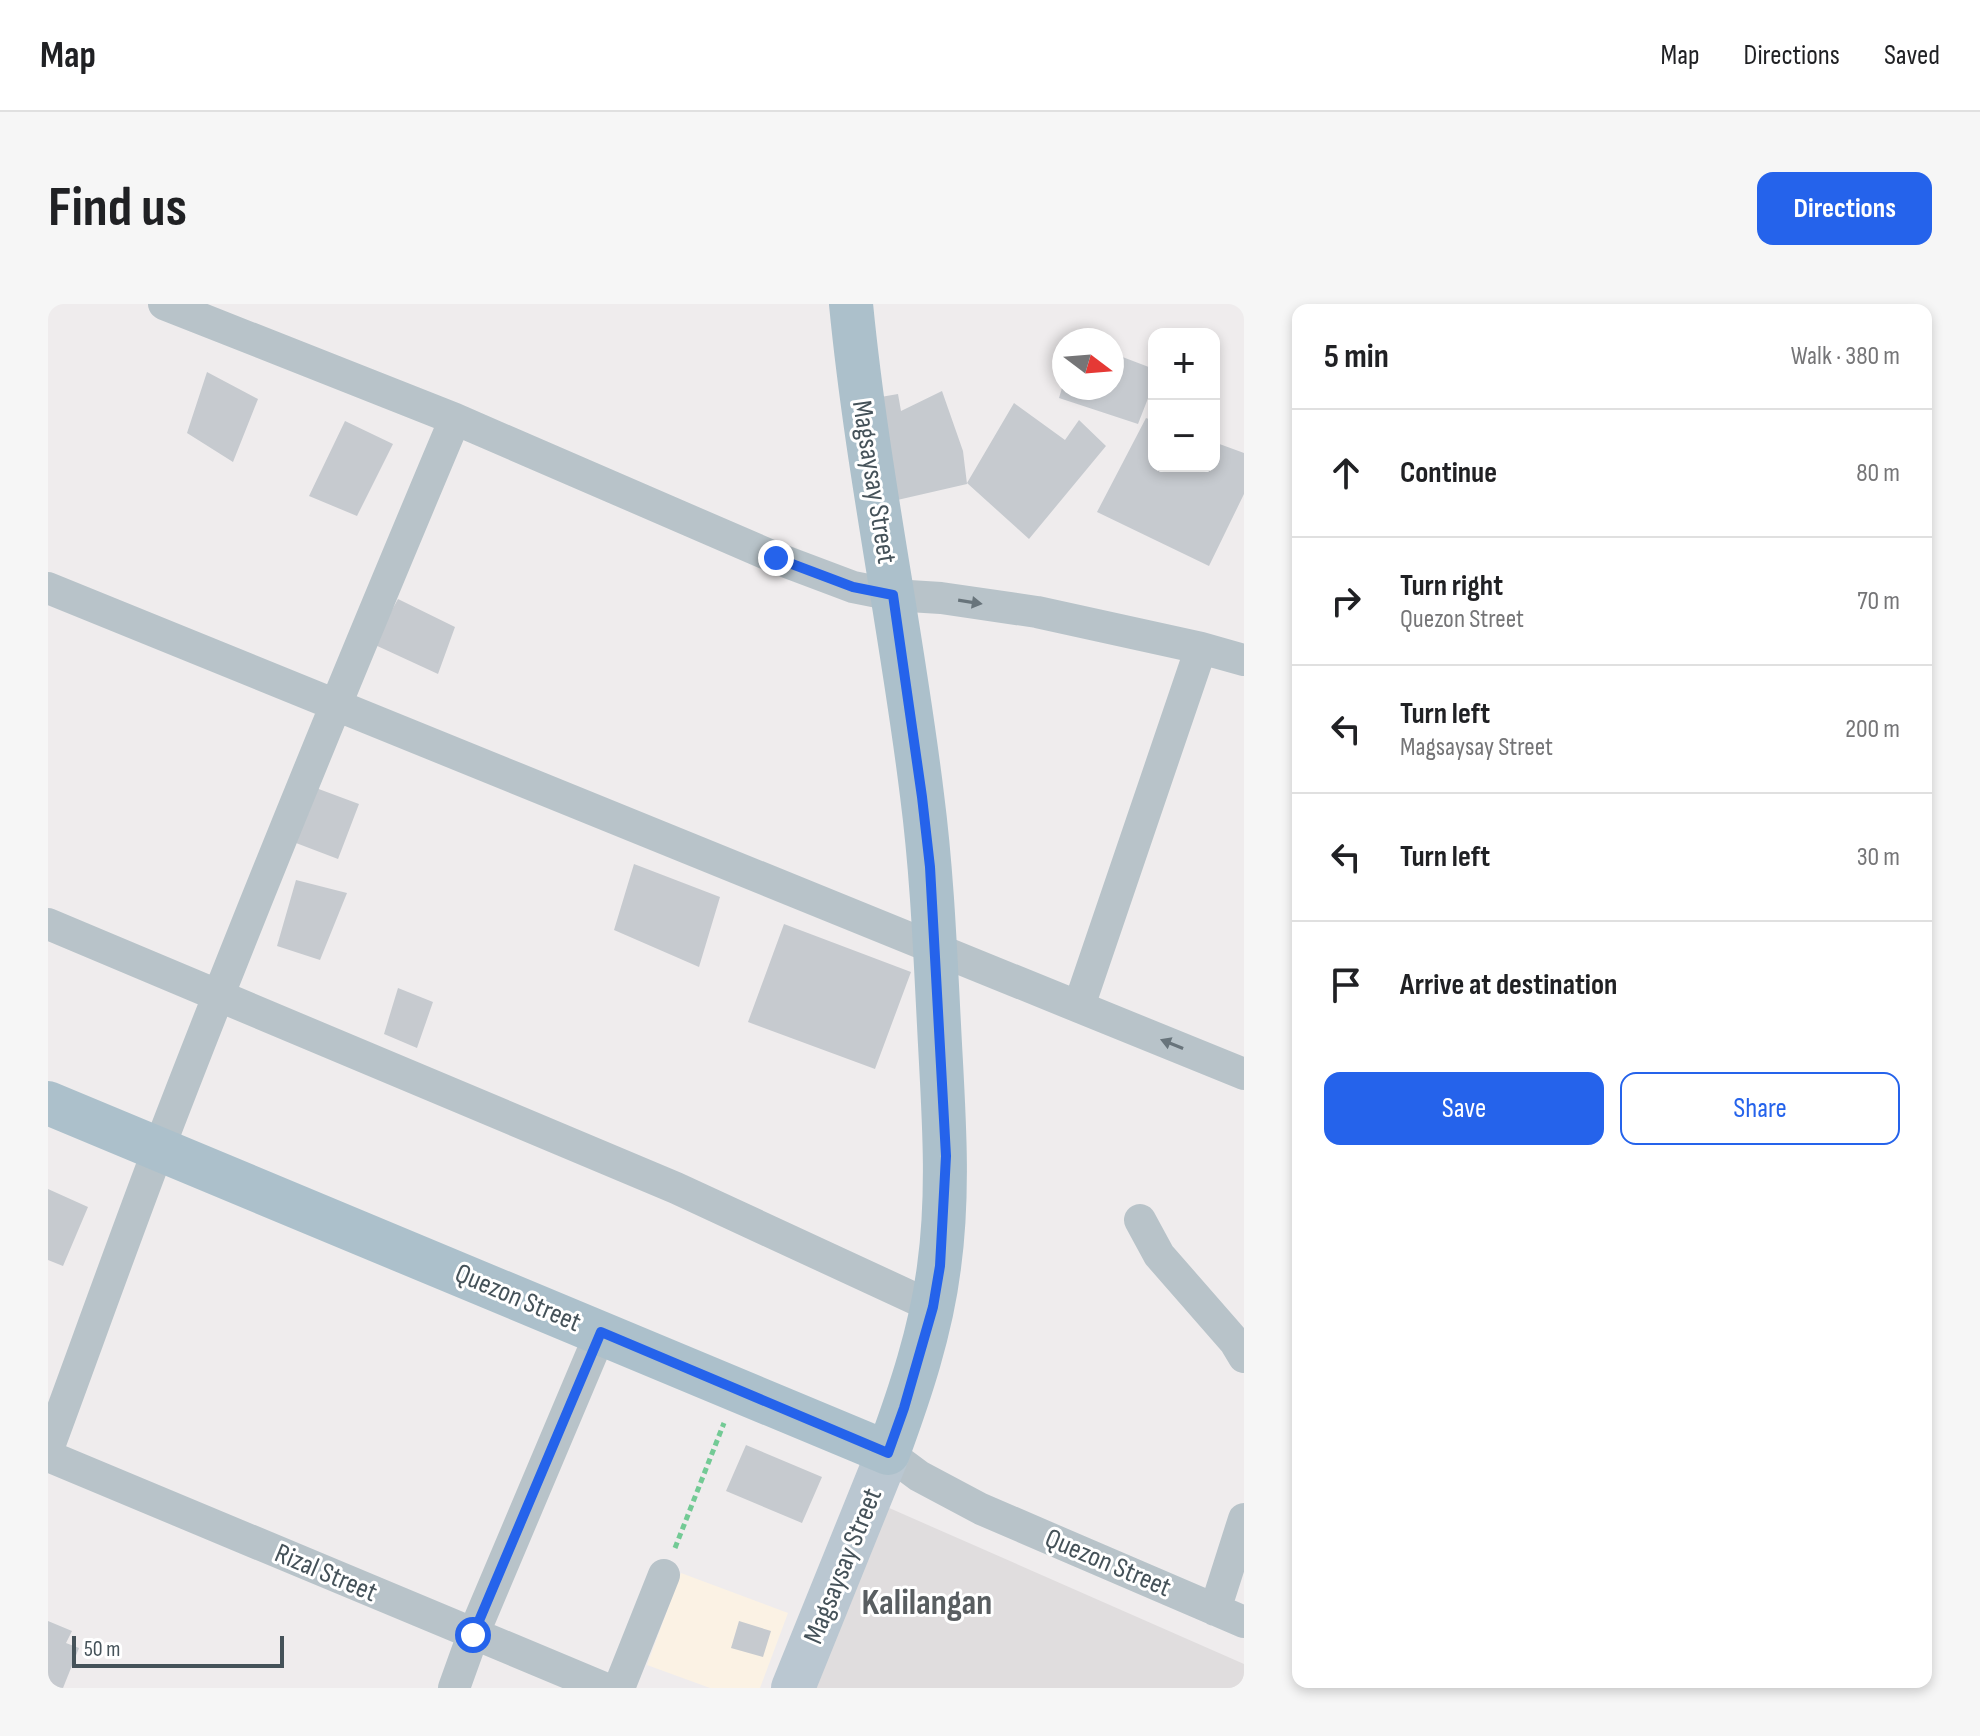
<!DOCTYPE html>
<html lang="en">
<head>
<meta charset="utf-8">
<style>
	:root { --surface:#fff; --page:#f6f6f6; --text:#202124; --muted:#757577; --line:#e0e0e0; --accent:#2563eb }
	body { margin:0; font-family:"Sofia Sans Condensed",sans-serif; background:var(--page); color:var(--text) }
	.controls { position:absolute; right:24px; top:24px; display:grid; overflow:hidden; border-radius:16px; box-shadow:0 4px 12px #0003 }
	.controls button { width:72px; height:72px; display:grid; place-items:center; padding:0; border:0; border-bottom:2px solid var(--line); background:var(--surface); color:var(--text); font:40px sans-serif }
	.compass { position:absolute; left:1004px; top:24px; width:72px; height:72px; border-radius:50%; background:var(--surface); box-shadow:0 4px 12px #0003; rotate:106deg }
	.scale { position:absolute; left:24px; bottom:20px; width:212px; box-sizing:border-box; padding-left:8px; border:4px solid #455259; border-top:0; font-size:22px; line-height:28px; white-space:nowrap; color:#455259; -webkit-text-stroke:6px #fff; paint-order:stroke }
	.stop { position:absolute; width:24px; height:24px; margin:-18px; border:6px solid #2563eb; border-radius:50%; background:#fff }
	.stop.end { background:#2563eb; border-color:#fff; box-shadow:0 2px 8px #0008 }
	.list { margin:0; padding:0; list-style:none }
	h2 { display:flex; justify-content:space-between; align-items:center; height:104px; margin:0; padding:0 32px; font-size:34px }
	h2 small { font-size:26px; font-weight:400; color:var(--muted) }
	.list li { display:grid; grid-template-columns:52px 1fr auto; gap:24px; align-items:center; box-sizing:border-box; height:128px; padding:0 32px; border-top:2px solid var(--line) }
	.list b { display:block; font-size:30px; white-space:nowrap }
	.list p { margin:0; font-size:26px; white-space:nowrap; color:var(--muted) }
	.list em { font-size:26px; font-style:normal; color:var(--muted) }
	.actions { display:flex; gap:16px; padding:24px 32px }
	.actions a { flex:1; padding:18px 0; border:2px solid var(--accent); border-radius:16px; text-align:center; font-size:28px; color:var(--accent) }
	.actions .main { background:var(--accent); color:#fff }
	.icon { flex:none; width:44px; height:44px; fill:none; stroke:currentColor; stroke-width:2; stroke-linecap:round; stroke-linejoin:round }
	.map { position:relative; flex:none; width:1196px; height:1384px; overflow:hidden; border-radius:16px }
	header { display:flex; align-items:center; gap:48px; box-sizing:border-box; height:112px; padding:0 40px; background:var(--surface); border-bottom:2px solid var(--line) }
	header strong { font-size:38px }
	nav { display:flex; gap:44px; margin-inline-start:auto; font-size:28px }
	.intro { display:flex; align-items:center; justify-content:space-between; box-sizing:border-box; height:192px; padding:0 48px }
	h1 { margin:0; font-size:56px }
	.button { padding:20px 36px; border-radius:16px; background:var(--accent); color:#fff; font-size:28px; font-weight:700 }
	main { display:flex; gap:48px; padding:0 48px }
	aside { flex:1; background:var(--surface); border-radius:16px; box-shadow:0 4px 12px #0003 }
	.map>svg:first-child { display:block }
	.commercial { fill:#fbf2e4 }
	.education { fill:#e0ddde }
	.building { fill:#c6cacf }
	.lines { fill:none; stroke-linecap:round; stroke-linejoin:round }
	.path { stroke:#73ca95; stroke-width:5; stroke-dasharray:6 4; stroke-linecap:butt }
	.street { stroke:#b8c3c9; stroke-width:32 }
	.secondary { stroke:#bac7d1; stroke-width:44 }
	.primary { stroke:#acc0cb; stroke-width:44 }
	.oneway { fill:#68747b }
	.route { stroke:#2563eb; stroke-width:10 }
	.labels { text-anchor:middle; dominant-baseline:central; stroke-width:6; stroke-linejoin:round; paint-order:stroke }
	.street-label { font-size:28px; fill:#455259; stroke:#fff }
	.district-label { font-size:36px; font-weight:bold; fill:#595e61; stroke:#fff }
</style>
</head>
<body>
<header>
<strong>Map</strong>
<nav><a>Map</a><a>Directions</a><a>Saved</a></nav>
</header>
<div class="intro"><h1>Find us</h1><a class="button">Directions</a></div>
<main>
<div class="map">
<svg width="1196" height="1384" viewBox="0 0 1196 1384">
	<rect width="100%" height="100%" fill="#efeced"/>
	<!-- commercial -->
	<path class="commercial" d="M633,1269L740,1309L712,1384H662L599,1361Z"/>
	<!-- education -->
	<path class="education" d="M839,1203L1196,1360V1384H768Z"/>
	<!-- building -->
	<path class="building" d="M1064,49L1106,65V79L1090,120L1011,94L1014,84H1064Z
		M159,68L210,95L185,158L139,129Z
		M894,87L915,147L919,180L845,197L827,94L850,90L853,107Z
		M966,99L1017,136L1031,116L1058,142L981,235L919,179Z
		M1098,114L1106,117V162H1166V138L1196,149V190L1161,262L1049,208Z
		M297,117L345,140L309,212L261,192Z
		M350,295L407,323L390,370L325,340Z
		M268,484L311,500L290,555L248,539Z
		M586,560L672,593L651,663L566,626Z
		M248,576L299,589L272,656L229,642Z
		M736,620L863,668L827,765L700,718Z
		M350,684L385,698L369,744L336,730Z
		M0,885L40,903L15,962L0,956Z
		M698,1141L774,1173L754,1219L678,1187Z
		M0,1317L24,1327L18,1339L31,1344L15,1384H0Z
		M691,1317L723,1327L715,1353L683,1344Z"/>
	<g class="lines">
		<!-- path -->
		<path class="path" d="M627,1244L676,1119"/>
		<!-- street -->
		<path class="street" d="M116,0L407,115L728,254L805,283L845,291L893,294L989,308L1153,344L1196,356
			M0,284L1196,770
			M0,620L628,884L885,1003
			M1031,702L1153,344
			M1092,916L1111,951L1187,1038L1196,1053
			M0,1145C37,1045 73,944 111,844C205,599 305,357 407,115
			M840,1149L871,1172L933,1205L1196,1318
			M0,1152L556,1384
			M1167,1306L1196,1215
			M406,1384L425,1331L553,1028
			M571,1384L616,1271"/>
		<!-- secondary -->
		<path class="secondary" d="M745,1384L840,1149"/>
		<!-- primary -->
		<path class="primary" d="M0,799L840,1149C862,1089 883,1027 891,963C902,883 895,802 891,721C887,644 884,568 874,491C854,327 819,165 803,0"/>
	</g>
	<!-- one-way arrows -->
	<defs><path id="oneway-solid" d="M-6-.8H1V-3.2L6.5 0L1 3.2V.8H-6Z" transform="scale(2)"/></defs>
	<g class="oneway">
		<use href="#oneway-solid" transform="translate(922 298) rotate(9)"/>
		<use href="#oneway-solid" transform="translate(1124 740) rotate(-158)"/>
	</g>
	<g class="lines">
		<!-- route -->
		<path class="route" d="M425,1331L553,1028L840,1149L856,1104L885,1003L892,962L898,852L882,563L874,493L845,291L805,283L728,254"/>
	</g>
	<g class="labels">
		<!-- street labels -->
		<g class="street-label">
			<text transform="translate(826 178) rotate(81)">Magsaysay Street</text>
			<text transform="translate(470 994) rotate(23)">Quezon Street</text>
			<text transform="translate(1060 1259) rotate(23)">Quezon Street</text>
			<text transform="translate(795 1262) rotate(-68)">Magsaysay Street</text>
			<text transform="translate(278 1269) rotate(23)">Rizal Street</text>
		</g>
		<!-- district labels -->
		<g class="district-label">
			<text x="879" y="1299">Kalilangan</text>
		</g>
	</g>
</svg>
<div class="controls">
<button>+</button>
<button>−</button>
</div>
<svg class="compass" viewBox="-18 -18 36 36"><path d="M0-13l5 13h-10z" fill="#e53935"/><path d="M0 13l5-13h-10z" fill="#757577"/></svg>
<div class="scale">50 m</div>
<div class="stop" style="left:425px;top:1331px"></div>
<div class="stop end" style="left:728px;top:254px"></div>
</div>
<aside>
<h2>5 min<small>Walk · 380 m</small></h2>
<ul class="list">
<li><svg class="icon" aria-label="ahead" viewBox="0 0 24 24"><path d="M12 20V5M6 11l6-6 6 6"/></svg><div><b>Continue</b></div><em>80 m</em></li>
<li><svg class="icon" aria-label="right" viewBox="0 0 24 24"><path d="M7 20v-9h11M14 6l5 5-5 5"/></svg><div><b>Turn right</b><p>Quezon Street</p></div><em>70 m</em></li>
<li><svg class="icon" aria-label="left" viewBox="0 0 24 24"><path d="M17 20v-9H6M10 6l-5 5 5 5"/></svg><div><b>Turn left</b><p>Magsaysay Street</p></div><em>200 m</em></li>
<li><svg class="icon" aria-label="left" viewBox="0 0 24 24"><path d="M17 20v-9H6M10 6l-5 5 5 5"/></svg><div><b>Turn left</b></div><em>30 m</em></li>
<li><svg class="icon" aria-label="arrive" viewBox="0 0 24 24"><path d="M6 21V4h12l-3 4 3 4H6"/></svg><div><b>Arrive at destination</b></div></li>
</ul>
<div class="actions"><a class="main">Save</a><a>Share</a></div>
</aside>
</main>
</body>
</html>
